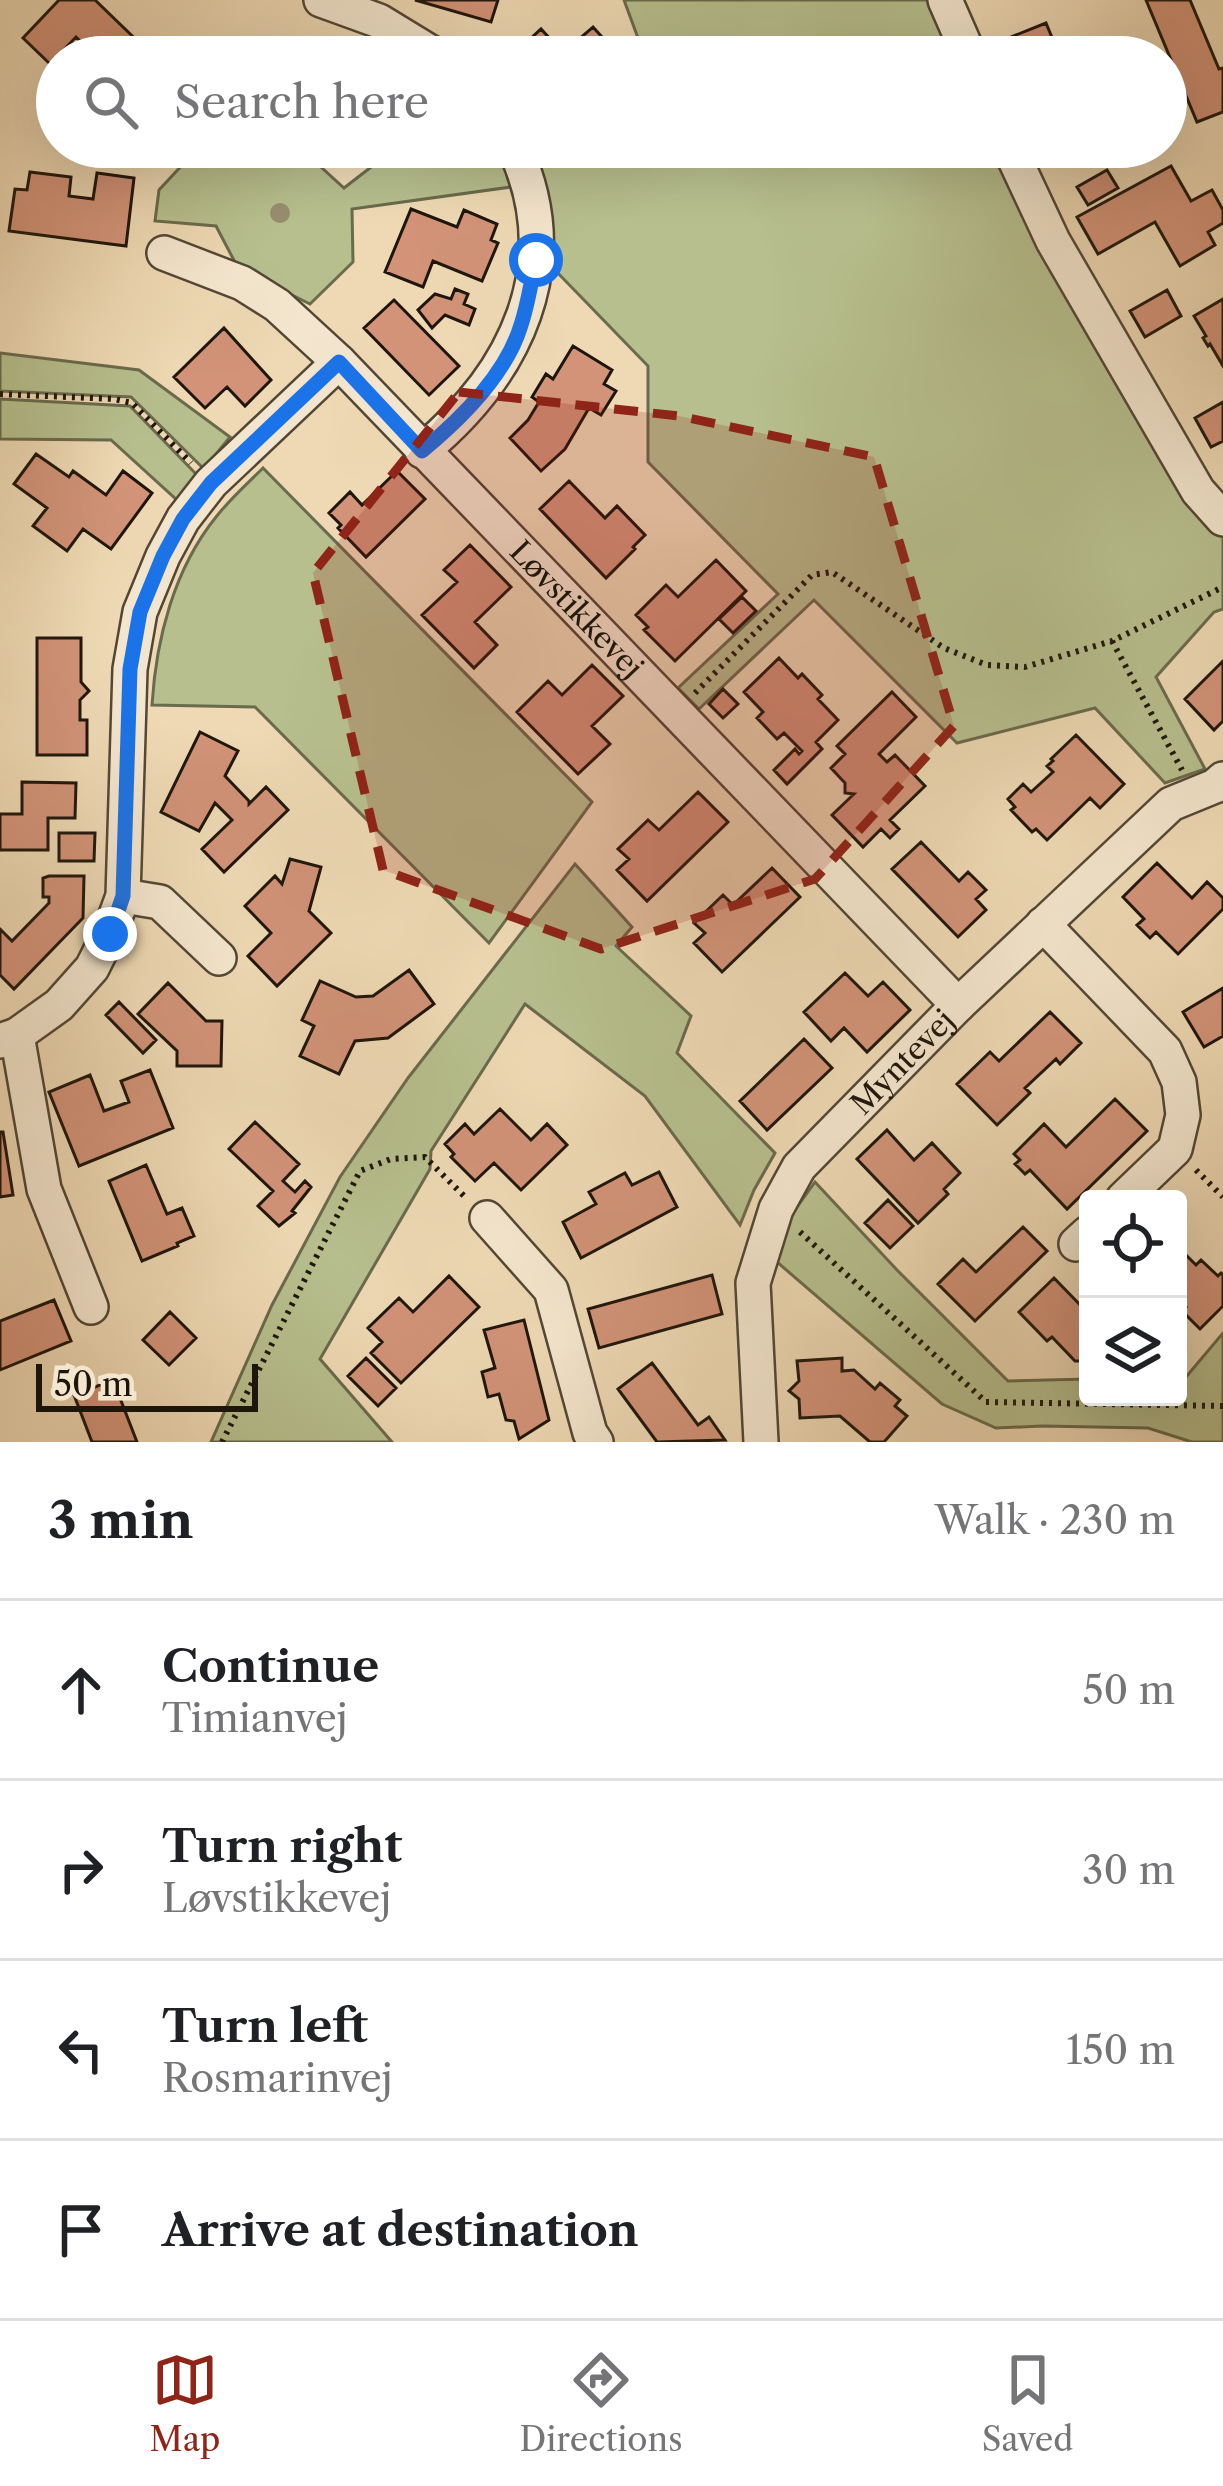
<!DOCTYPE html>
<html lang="en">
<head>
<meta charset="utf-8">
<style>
	:root { --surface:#fff; --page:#f2f2f2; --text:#202124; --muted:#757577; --line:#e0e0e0; --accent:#8f2418 }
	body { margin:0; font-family:"Libre Caslon Text",serif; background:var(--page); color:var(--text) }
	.controls { position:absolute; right:36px; bottom:36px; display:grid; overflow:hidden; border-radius:12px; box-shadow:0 12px 48px #0002 }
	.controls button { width:108px; height:108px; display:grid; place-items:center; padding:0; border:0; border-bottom:3px solid var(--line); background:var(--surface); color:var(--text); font:60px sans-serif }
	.scale { position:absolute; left:36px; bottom:30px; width:222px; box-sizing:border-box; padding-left:12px; border:6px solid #1e160b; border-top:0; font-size:33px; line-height:42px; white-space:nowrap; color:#1e160b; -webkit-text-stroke:9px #f4e6ce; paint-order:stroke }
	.stop { position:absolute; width:36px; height:36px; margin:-27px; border:9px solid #1a73e8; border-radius:50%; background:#fff }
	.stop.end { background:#1a73e8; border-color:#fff; box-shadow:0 3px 12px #0008 }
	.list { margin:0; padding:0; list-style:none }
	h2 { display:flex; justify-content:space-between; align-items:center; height:156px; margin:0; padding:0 48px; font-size:51px }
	h2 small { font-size:39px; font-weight:400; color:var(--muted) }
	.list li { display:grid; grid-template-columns:78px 1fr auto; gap:36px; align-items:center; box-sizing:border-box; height:180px; padding:0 48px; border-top:3px solid var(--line) }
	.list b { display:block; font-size:45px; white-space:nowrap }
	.list p { margin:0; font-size:39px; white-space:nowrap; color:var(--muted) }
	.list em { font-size:39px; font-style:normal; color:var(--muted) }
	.icon { flex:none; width:66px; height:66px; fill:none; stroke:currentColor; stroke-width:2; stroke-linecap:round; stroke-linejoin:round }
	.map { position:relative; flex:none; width:1223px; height:1442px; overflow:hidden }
	.search { position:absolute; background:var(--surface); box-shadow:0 12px 48px #0002; left:36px; right:36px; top:36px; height:132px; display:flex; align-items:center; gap:30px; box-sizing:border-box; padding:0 42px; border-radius:66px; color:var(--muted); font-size:45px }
	.sheet { height:876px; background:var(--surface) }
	nav { display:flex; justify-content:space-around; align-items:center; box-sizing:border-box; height:168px; border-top:3px solid var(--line); background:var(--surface); font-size:33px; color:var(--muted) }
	nav a { display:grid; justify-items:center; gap:6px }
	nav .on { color:var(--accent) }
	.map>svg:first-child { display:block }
	.green { fill:#b7bf8e; stroke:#6a6a4c; stroke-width:3 }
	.building { fill:#d29378; stroke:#1e160b; stroke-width:3 }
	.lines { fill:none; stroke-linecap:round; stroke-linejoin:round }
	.street-casing { stroke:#524735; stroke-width:38 }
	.path { stroke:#1e160b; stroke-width:6; stroke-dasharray:3 6; stroke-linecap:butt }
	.street { stroke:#f4e6ce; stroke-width:33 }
	.tree { fill:#998e70 }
	.route { stroke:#1a73e8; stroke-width:15 }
	.marked { fill:#8f2418; fill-opacity:0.2; stroke:#8f2418; stroke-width:9; stroke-dasharray:24 15; stroke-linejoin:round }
	.labels { text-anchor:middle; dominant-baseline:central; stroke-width:12; stroke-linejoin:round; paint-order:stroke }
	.street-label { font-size:30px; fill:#1e160b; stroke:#f4e6ce }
</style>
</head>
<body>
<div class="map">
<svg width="1223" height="1442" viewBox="0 0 1223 1442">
	<rect width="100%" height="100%" fill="#eed9b4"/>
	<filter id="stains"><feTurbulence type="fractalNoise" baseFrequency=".00167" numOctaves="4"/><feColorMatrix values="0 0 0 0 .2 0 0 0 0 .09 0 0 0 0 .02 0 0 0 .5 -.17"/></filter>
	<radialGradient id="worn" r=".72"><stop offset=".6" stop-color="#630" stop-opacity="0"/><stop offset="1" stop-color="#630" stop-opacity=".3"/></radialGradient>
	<!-- green -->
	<path class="green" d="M624,0H938L962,57H645Z
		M199,147H299L344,188L397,147H499L511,187L352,209L353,262L310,304L238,268L216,226L155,221L159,190Z
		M536,147H999L1205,523L1223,536V609L1214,612L1156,677L1205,769L1165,783L1095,708L957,743L814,600L699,709L678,688L778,594L648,462V366L551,266V221L531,152Z
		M0,353L139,370L230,437L204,469L131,397L0,391Z
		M0,399L130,406L197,475L177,500L111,440L0,439Z
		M263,468L592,802L489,943L255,707L152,705C156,639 174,569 216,517C230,499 247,484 263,468Z
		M575,864L632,927L616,946L691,1016L677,1053L775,1153L754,1190L740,1225L645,1096L525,1004L431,1151L430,1169L320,1359L392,1442H211L272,1305L340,1177L408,1078Z
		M815,1182L897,1270L1008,1381L1088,1379V1397H1178V1377H1186L1223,1333V1442H1192L1148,1428L1042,1426L996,1428L942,1404L777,1262L787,1221Z"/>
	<!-- building -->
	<path class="building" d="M59,0H95L154,57H97L76,37L50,64L23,38Z
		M415,0H498L491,22Z
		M1146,0H1190L1219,69L1223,68V112L1197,122Z
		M1046,23L1060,57H1019L1011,37Z
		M593,27L620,57H511L541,29L563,53Z
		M1171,166L1191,201L1212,190L1223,210V223L1208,232L1215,245L1180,266L1155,222L1098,254L1077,217Z
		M1107,170L1118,188L1088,205L1077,187Z
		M30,172L71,177L69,196L93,199L97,173L134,178L126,246L9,231L15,189L27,190Z
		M411,209L457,227L464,210L497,224L491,240L498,243L482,281L433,261L423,287L385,272Z
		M455,289L468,294L464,304L475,309L469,325L445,315L432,328L418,310L435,294L451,299Z
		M1167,290L1181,316L1145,337L1130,311Z
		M1223,299V366L1210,344L1208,346L1203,338L1206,336L1194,316Z
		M394,300L459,366L429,395L364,328Z
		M224,328L271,380L245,406L227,387L205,408L174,377Z
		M573,346L612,370L604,384L616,391L601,415L589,408L565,449L541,471L510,438L528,420L539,402L532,397L546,374L553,379Z
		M1223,402V441L1211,447L1195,418Z
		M36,454L69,477L73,471L106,495L123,471L152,493L111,549L83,529L67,551L33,526L47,508L14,484Z
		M397,471L425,499L366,557L338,528L341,525L329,513L350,492L362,505Z
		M569,481L605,518L617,506L645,535L633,547L635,549L606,578L540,509Z
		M470,545L511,587L475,622L497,645L474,668L422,615L457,582L444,570Z
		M716,560L746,591L675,661L644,630L648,627L636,615L666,585L678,597Z
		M742,597L756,611L733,633L719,619Z
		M37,638H81V682L89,691L80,700V720H87V755H37Z
		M779,658L798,678L802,674L822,695L818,699L838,720L816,742L822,749L787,784L774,770L795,749L799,754L802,751L784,733L777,739L757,718L763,712L744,692Z
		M1223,661V721L1214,730L1185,699Z
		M592,665L623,696L592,726L610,744L578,774L517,712L548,681L562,695Z
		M723,689L738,704L723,718L709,704Z
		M892,692L916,717L879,754L887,762L895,755L925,786L890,820L899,829L890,838L881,829L863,847L832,815L854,794L845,793V783L831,768L845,754L837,746Z
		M200,732L238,751L225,776L249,801V804L266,787L288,810L224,872L202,849L232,820L215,803L199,831L161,812Z
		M1076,735L1124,784L1100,808L1090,798L1047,840L1036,829L1032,832L1011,810L1015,807L1008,799L1023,784L1031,792L1053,772L1047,766L1053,761L1051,759Z
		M22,782L76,783L75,818H48V850H0V814H22Z
		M698,792L728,822L647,901L617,870L629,859L618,849L648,820L659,830Z
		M59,833H95L94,861H59Z
		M921,842L959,881L968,872L986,890L976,899L986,910L958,937L892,869Z
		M290,859L321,867L309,911L331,933L277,986L248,956L271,933L245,906L275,876L282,884Z
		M1157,863L1192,898L1207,882L1223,898V909L1178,954L1156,932L1150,938L1137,925L1144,919L1123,897Z
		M772,868L800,897L722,972L694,943L705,933L694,923L723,895L733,905Z
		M49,876H84L83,918L14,989L0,975V929L12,941L49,903V897H43V878Z
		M409,970L434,1004L388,1038L355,1041L339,1074L300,1056L314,1026L302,1020L320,981L356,997L373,996Z
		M845,973L868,996L883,982L910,1010L867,1052L844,1028L831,1041L804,1012Z
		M168,983L206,1021H222L221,1066H177V1051L138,1014Z
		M1223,988V1036L1204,1047L1183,1012Z
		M119,1002L156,1040L143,1053L106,1015Z
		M1050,1012L1081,1043L1060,1064L1056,1059L1025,1088L1030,1093L997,1125L957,1084L990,1052L999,1061Z
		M804,1039L832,1068L767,1130L740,1101Z
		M150,1070L173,1128L79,1166L49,1092L90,1075L104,1111L129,1102L121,1081Z
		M1115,1099L1147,1131L1067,1209L1030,1170L1025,1174L1015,1164L1020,1160L1014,1154L1044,1124L1066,1147Z
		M500,1109L531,1140L547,1124L567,1145L521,1190L494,1163L475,1181L451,1157L454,1154L445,1144L465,1124L474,1134Z
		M255,1122L299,1164L283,1181L295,1192L305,1181L311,1187L292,1211L295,1213L279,1226L258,1206L273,1191L229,1149Z
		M887,1130L914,1160L932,1143L960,1173L944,1189L948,1194L918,1223L857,1159Z
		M0,1132H3L13,1195L0,1197Z
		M146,1165L167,1214L182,1208L194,1236L177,1243L178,1246L142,1261L109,1181Z
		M659,1172L677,1207L581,1258L563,1222L596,1204L589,1192L625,1173L632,1185Z
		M888,1200L913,1226L890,1248L865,1223Z
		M1023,1227L1047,1251L975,1321L938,1284L963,1259L976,1272Z
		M1178,1247L1196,1265L1201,1260L1218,1276L1221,1273L1223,1275V1306L1200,1329L1182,1311L1186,1307L1178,1299Z
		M712,1275L722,1314L599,1348L588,1309Z
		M449,1276L479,1307L401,1383L371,1353L382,1342L368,1328L399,1298L413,1312Z
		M1054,1278L1088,1313V1361H1075L1052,1337L1047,1341L1019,1312Z
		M54,1300L71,1341L0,1370V1321Z
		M170,1312L196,1338L169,1365L143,1340Z
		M524,1320L549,1420L519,1439L514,1421L506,1420L499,1394L488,1397L482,1372L495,1368L484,1330Z
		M366,1358L396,1388L378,1406L348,1376Z
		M842,1358V1371L854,1370L875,1389L880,1383L900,1400L895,1406L907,1416L884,1442H870L840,1416L800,1418L799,1399L789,1391L799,1381L797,1361Z
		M652,1363L698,1425L709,1417L725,1440L657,1442L618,1389Z
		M113,1380L137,1442H92L74,1395Z"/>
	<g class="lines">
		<!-- street casing -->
		<g class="street-casing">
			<g id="street">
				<path d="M321,0L379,21L438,57"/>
				<path d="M945,0L970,57"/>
				<path d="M1009,147L1053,241L1198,491L1223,519"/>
				<path id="s1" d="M164,253L242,283L277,305L339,362L958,1005"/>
				<path d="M422,451C516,374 569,265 514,147"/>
				<path d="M123,896L160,902L219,958"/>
				<path d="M1043,924L1165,1051L1179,1082L1183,1115L1175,1149L1123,1199"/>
				<path d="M17,1035L44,1189L91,1307"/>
				<path d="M0,1041L17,1035L59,1005L92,968L109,934L123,896L130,669L140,612L163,556L183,519L211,483L339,362"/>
				<path d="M487,1218L551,1290L590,1433L596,1442"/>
				<path d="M1076,1244L1088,1233"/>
				<path id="s2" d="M761,1442L753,1283L776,1209L799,1167L958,1005L1171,804L1215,786L1223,779"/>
			</g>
		</g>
		<!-- path -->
		<path class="path" d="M0,394L114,399L132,403L191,463
			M1112,641L1182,770
			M695,693L812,575L832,572L944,648L987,665L1025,667L1112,641L1223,587
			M1196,1170L1223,1197
			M800,1232L986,1402L1223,1406
			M222,1442L360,1171L391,1159L425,1157L467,1199"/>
		<!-- street -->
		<use href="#street" class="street"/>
	</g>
	<!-- trees -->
	<circle class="tree" cx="280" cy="213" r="10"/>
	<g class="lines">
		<!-- route -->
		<path class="route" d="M110,934L123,896L130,669L140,612L163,556L183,519L211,483L339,362L422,451C461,419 506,375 521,325C528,304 531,282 536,260"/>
	</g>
	<!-- marked area -->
	<path class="marked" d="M459,392L679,416L874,457L954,726L815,879L601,949L383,870L313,573Z"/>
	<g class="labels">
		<!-- street labels -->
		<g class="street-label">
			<text stroke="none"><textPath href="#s1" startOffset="552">Løvstikkevej</textPath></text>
			<text stroke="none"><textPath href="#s2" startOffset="432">Myntevej</textPath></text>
		</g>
	</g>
	<rect width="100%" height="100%" filter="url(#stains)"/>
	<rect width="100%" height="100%" fill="url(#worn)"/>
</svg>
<div class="controls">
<button><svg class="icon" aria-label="locate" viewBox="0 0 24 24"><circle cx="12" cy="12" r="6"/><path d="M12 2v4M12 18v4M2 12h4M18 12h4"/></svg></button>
<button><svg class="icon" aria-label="layers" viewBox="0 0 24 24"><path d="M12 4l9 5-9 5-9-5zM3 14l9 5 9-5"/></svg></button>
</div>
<div class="scale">50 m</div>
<div class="stop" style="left:536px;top:260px"></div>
<div class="stop end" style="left:110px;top:934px"></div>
<div class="search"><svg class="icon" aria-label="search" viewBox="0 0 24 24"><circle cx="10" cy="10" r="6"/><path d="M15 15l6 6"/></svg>Search here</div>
</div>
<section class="sheet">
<h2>3 min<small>Walk · 230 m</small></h2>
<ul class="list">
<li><svg class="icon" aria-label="ahead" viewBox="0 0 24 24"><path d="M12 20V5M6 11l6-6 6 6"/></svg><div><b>Continue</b><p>Timianvej</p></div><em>50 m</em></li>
<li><svg class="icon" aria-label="right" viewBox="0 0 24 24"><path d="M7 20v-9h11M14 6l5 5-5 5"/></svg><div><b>Turn right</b><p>Løvstikkevej</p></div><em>30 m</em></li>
<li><svg class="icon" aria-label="left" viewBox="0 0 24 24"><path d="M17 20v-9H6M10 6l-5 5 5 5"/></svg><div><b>Turn left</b><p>Rosmarinvej</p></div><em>150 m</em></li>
<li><svg class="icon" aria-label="arrive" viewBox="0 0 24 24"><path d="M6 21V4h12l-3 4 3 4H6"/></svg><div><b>Arrive at destination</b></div></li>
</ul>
</section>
<nav>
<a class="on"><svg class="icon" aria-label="map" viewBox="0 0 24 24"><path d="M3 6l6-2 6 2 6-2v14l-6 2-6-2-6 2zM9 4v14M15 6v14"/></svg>Map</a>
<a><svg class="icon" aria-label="directions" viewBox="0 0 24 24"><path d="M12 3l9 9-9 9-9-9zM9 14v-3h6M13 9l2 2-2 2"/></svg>Directions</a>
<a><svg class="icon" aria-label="saved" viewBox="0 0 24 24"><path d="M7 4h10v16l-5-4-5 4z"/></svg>Saved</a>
</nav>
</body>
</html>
